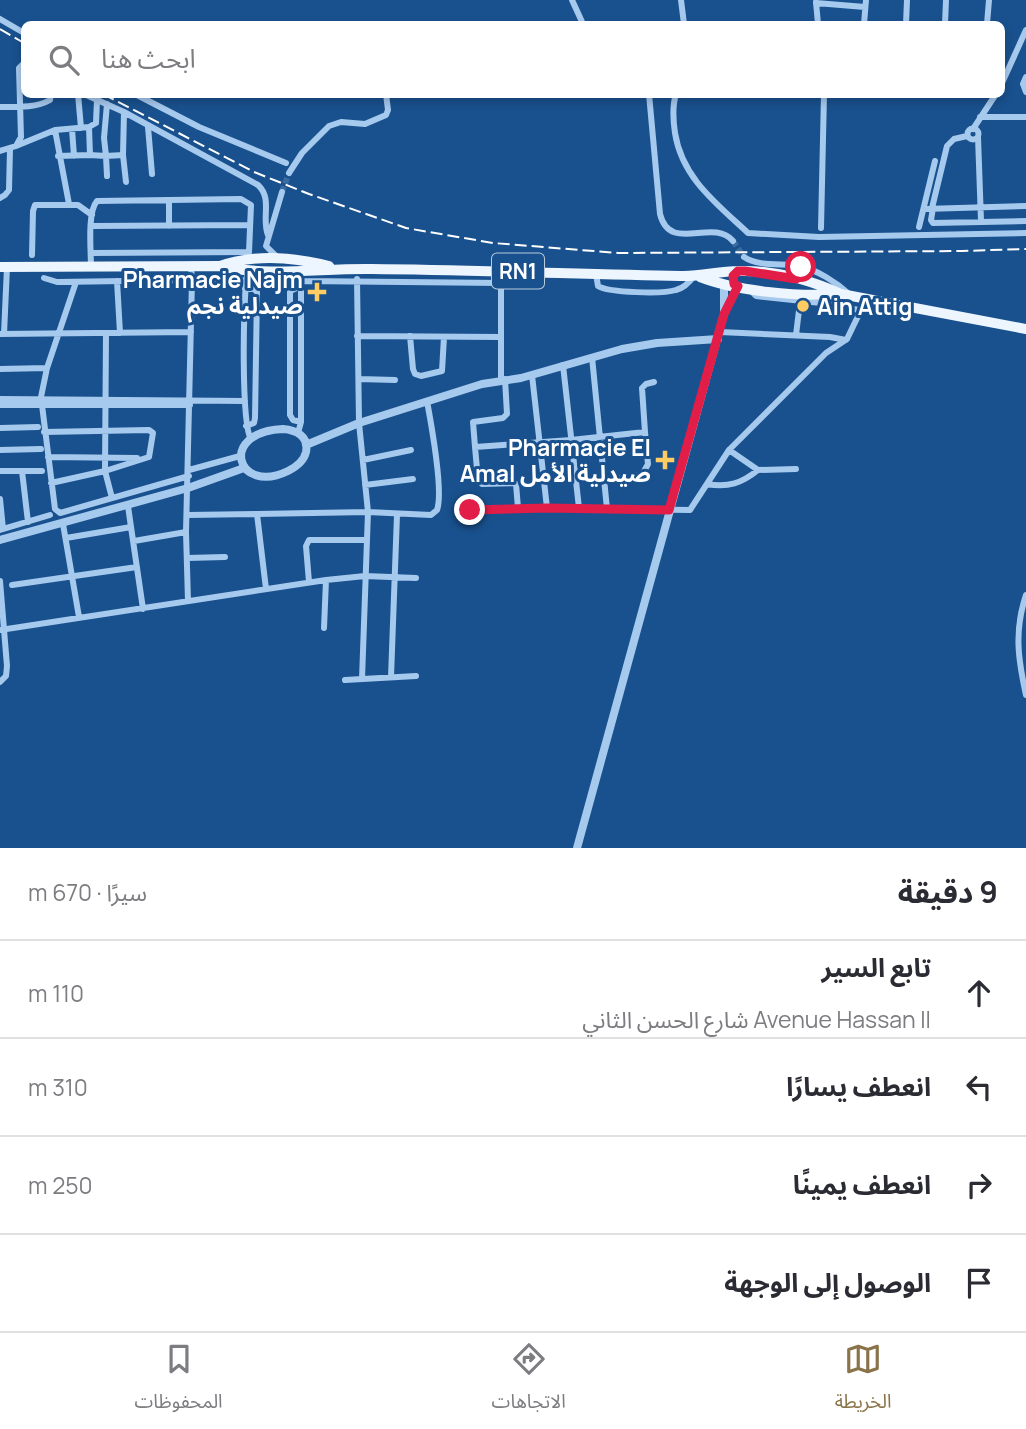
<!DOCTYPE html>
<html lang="ar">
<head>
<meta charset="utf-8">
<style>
	:root { --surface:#fff; --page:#f2f2f3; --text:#2b2b33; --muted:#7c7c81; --line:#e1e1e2; --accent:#8a7349 }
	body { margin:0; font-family:Manrope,"Noto Sans Arabic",sans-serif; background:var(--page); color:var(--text); direction:rtl }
	.stop { position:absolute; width:21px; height:21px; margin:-16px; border:5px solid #e11d48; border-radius:50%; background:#fff }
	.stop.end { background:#e11d48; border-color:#fff; box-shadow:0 2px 7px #0008 }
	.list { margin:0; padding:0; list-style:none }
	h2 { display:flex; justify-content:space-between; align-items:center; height:91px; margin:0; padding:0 28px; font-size:30px }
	h2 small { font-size:23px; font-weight:400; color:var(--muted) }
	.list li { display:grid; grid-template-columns:46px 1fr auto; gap:21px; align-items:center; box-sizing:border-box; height:98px; padding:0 28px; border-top:2px solid var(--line) }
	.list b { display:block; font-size:26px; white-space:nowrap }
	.list p { margin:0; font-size:23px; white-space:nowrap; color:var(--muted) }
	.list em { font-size:23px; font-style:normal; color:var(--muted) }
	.icon { flex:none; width:38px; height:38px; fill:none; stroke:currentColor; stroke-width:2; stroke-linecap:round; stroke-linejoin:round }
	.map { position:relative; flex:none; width:1026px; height:848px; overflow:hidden; direction:ltr }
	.search { position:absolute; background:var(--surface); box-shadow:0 4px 10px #0003; left:21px; right:21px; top:21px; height:77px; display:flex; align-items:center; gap:18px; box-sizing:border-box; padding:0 24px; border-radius:10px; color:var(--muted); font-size:26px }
	.sheet { height:483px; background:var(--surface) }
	nav { display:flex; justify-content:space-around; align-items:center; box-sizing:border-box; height:98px; border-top:2px solid var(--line); background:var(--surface); font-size:19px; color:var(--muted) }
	nav a { display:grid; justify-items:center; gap:4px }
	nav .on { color:var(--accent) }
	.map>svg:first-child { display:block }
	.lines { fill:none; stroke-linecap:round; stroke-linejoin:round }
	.minor-tunnel { stroke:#3c6b9f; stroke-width:6; stroke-dasharray:6 3; stroke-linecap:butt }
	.minor { stroke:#a6c9ee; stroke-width:6 }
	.tertiary { stroke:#a6c9ee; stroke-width:8 }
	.primary { stroke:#edf5ff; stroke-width:10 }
	.rail { stroke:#fff; stroke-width:2; stroke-dasharray:12 5; stroke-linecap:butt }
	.route { stroke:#e11d48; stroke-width:9 }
	.poi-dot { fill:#ffcc63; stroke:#19518e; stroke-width:2.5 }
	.labels { text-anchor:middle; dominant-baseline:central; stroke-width:6; stroke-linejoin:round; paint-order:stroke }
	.shield { fill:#19518e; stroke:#bacbdd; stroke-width:2 }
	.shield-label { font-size:21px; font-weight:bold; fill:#fff }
	.poi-label { font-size:23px; font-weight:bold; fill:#fff; stroke:#19518e; text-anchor:end }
</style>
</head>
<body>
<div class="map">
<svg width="1026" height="848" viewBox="0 0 1026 848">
	<rect width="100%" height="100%" fill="#19518e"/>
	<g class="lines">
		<!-- minor-tunnel -->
		<path class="minor-tunnel" d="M282,192L289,173
			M733,241L744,257"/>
		<!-- minor -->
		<path class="minor" d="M572,0L583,24
			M681,0L684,24
			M816,2L818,24
			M816,3L865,7
			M0,19L24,33
			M864,24L866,0
			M906,24L907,0
			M945,24L946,0
			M987,24L989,0
			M1026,77L1023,84L1026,92
			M1002,83L1026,30
			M78,94L81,128
			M84,94L124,112L258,185C273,199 261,218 268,235
			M135,94L199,127L286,163
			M649,94L660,214C670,254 713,217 733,241
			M676,94C672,107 673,120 675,133C682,178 717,204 748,233L819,237L1026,233
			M107,104L104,138L106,156L123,155
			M0,107C16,107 36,108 50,100L51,94
			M124,112L123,155L126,182
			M980,117H1026
			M89,127L90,155L106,156L107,176
			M148,127L152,174
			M967.5 134a5.5 5.5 0 1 1 11 0a5.5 5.5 0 1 1-11 0Z
			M72,129L74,156
			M973,129L996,94
			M55,130L69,204
			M978,137L981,221
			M16,146L55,130L89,127L96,123L97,100
			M0,151L16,146L21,137L19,68L24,63
			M58,156L90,155
			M289,173L302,153L329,126L341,122L365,124L386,115L388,110L386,94
			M0,198L5,195L9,190L10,149
			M932,208L947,146L954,139L967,136
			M933,208L931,220L933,223L1026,221
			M924,209L1026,206
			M92,226L250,225
			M169,226V200
			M919,227L935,161
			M821,228L824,94
			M32,255L33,211L35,205H78L92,215
			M744,257C759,267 782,263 800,266C817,270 836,282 849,294
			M279,259L266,246L282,192
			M91,267C91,251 87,212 97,201L241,199L251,205L249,252L91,253
			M596,274L598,286C609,293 663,294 676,290C684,288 689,283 694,276
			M247,276C243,298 241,424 251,439
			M44,278L57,282L192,280L191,266
			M357,279L359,423L368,512L362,679
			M117,281L120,333
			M76,282L47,368L41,397L55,509L60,513L189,476
			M245,289H254L257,292L255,418L254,423L246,426
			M750,290L756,296L821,303L859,310L871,299
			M720,332L830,337L846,340
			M106,333L105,471L112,498
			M0,334L191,332
			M4,334L7,267
			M796,335L800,302
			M357,336L500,337
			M410,336L413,369L415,374L421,376L442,371L444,337
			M592,357L607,509
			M563,365L579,508
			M0,369L47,368
			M532,375L547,508
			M359,379L395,380
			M505,379L507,414L503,418L473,422L475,447L571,440L645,432L642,388L646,384L654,382
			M501,380V271
			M0,399L245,401
			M0,405H190
			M301,422L293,420L290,415V291L301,286
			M0,428L38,427
			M44,432L149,430L153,433L149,457L105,471L51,483
			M298,433L301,422V278
			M475,447L478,480L482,484L514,483L516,484L518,508
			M0,450L41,449
			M729,450L758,470L796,469
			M48,457L137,458
			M363,460L411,450
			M189,470L240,456
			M0,471H42
			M22,471L28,522
			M604,480L642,475L648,464L645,432
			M707,484C728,488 742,483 758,470
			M365,485L413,479
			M0,499L3,529
			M128,506L131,527
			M470,510L547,508L690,510L729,450L826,353L847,339L861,310
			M257,514L368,512L431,515L437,510C444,491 431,423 427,401
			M187,515L257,514L266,589
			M63,524L79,617
			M0,530L50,515
			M66,538L131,527L143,609
			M134,541L186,532
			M187,558L225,557
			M0,581L7,666L6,676L0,682
			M309,582L306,546L309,540H367
			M12,585L137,567
			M1026,595C1014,631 1018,659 1026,695
			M188,601L186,532L192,280L501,283
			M324,628L326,580
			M0,630L326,580L365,576L416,578
			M391,677L397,515
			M345,680L416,676"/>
		<!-- tertiary -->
		<path class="tertiary" d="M724,284V314
			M283,429C296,430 309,436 306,452C304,461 296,467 288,471C237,496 217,432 283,429Z
			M306,445L359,423L482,384L521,378L622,349L657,343L718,339
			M0,540L188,488L244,468
			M577,848L724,314L738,286"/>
		<!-- primary -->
		<path class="primary" d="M220,266C254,254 293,257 329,266
			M0,267L219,266C270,277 321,268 372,269C475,270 578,274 680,276C700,277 718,271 738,271C773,270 810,280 841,294L1026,329
			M700,277C736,291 799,297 837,294"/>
		<!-- rail -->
		<path class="rail" d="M0,29L24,43
			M103,94L254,172L309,194L406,228L493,243L618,253L962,251L1026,249"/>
	</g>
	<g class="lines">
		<!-- route -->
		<path class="route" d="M470,510L547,508L669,510L724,314L738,286L734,284L733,276L738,271H745L796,279V272L792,266L801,267"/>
	</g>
	<!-- markers -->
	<g class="poi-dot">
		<path d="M313.5 281.5h7v7h7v7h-7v7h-7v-7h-7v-7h7z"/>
		<circle cx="803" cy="306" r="7"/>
		<path d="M661.5 449.5h7v7h7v7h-7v7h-7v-7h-7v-7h7z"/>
	</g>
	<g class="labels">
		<!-- shield labels -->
		<rect class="shield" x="492" y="253.5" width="52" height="35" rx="5"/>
		<g class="shield-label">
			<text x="518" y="271">RN1</text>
		</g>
		<!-- poi labels -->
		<g class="poi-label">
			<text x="303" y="279">Pharmacie Najm<tspan x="303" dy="26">صيدلية نجم</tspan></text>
			<text x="817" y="306" text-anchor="start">Ain Attig</text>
			<text x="651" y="447">Pharmacie El<tspan x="651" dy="26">Amal صيدلية الأمل</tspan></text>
		</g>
	</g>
</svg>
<div class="stop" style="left:801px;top:267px"></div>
<div class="stop end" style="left:470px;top:510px"></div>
<div class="search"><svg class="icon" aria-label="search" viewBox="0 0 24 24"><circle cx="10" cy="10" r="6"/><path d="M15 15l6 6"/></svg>ابحث هنا</div>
</div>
<section class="sheet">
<h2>9 دقيقة<small>سيرًا · 670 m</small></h2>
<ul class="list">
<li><svg class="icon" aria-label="ahead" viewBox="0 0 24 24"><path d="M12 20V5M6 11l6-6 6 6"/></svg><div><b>تابع السير</b><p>Avenue Hassan II شارع الحسن الثاني</p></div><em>110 m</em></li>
<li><svg class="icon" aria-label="left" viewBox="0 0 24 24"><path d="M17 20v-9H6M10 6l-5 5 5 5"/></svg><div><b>انعطف يسارًا</b></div><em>310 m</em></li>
<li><svg class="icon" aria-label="right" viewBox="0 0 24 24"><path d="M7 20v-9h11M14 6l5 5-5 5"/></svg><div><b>انعطف يمينًا</b></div><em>250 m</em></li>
<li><svg class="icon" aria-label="arrive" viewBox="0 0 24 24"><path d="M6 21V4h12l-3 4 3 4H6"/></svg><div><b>الوصول إلى الوجهة</b></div></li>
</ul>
</section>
<nav>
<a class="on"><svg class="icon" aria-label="map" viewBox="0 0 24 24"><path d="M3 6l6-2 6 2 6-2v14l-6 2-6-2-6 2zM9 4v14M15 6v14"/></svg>الخريطة</a>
<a><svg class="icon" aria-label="directions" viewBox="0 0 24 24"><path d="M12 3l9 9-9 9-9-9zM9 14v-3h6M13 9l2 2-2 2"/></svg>الاتجاهات</a>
<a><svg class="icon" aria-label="saved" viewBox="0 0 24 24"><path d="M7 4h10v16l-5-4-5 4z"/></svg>المحفوظات</a>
</nav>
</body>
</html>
